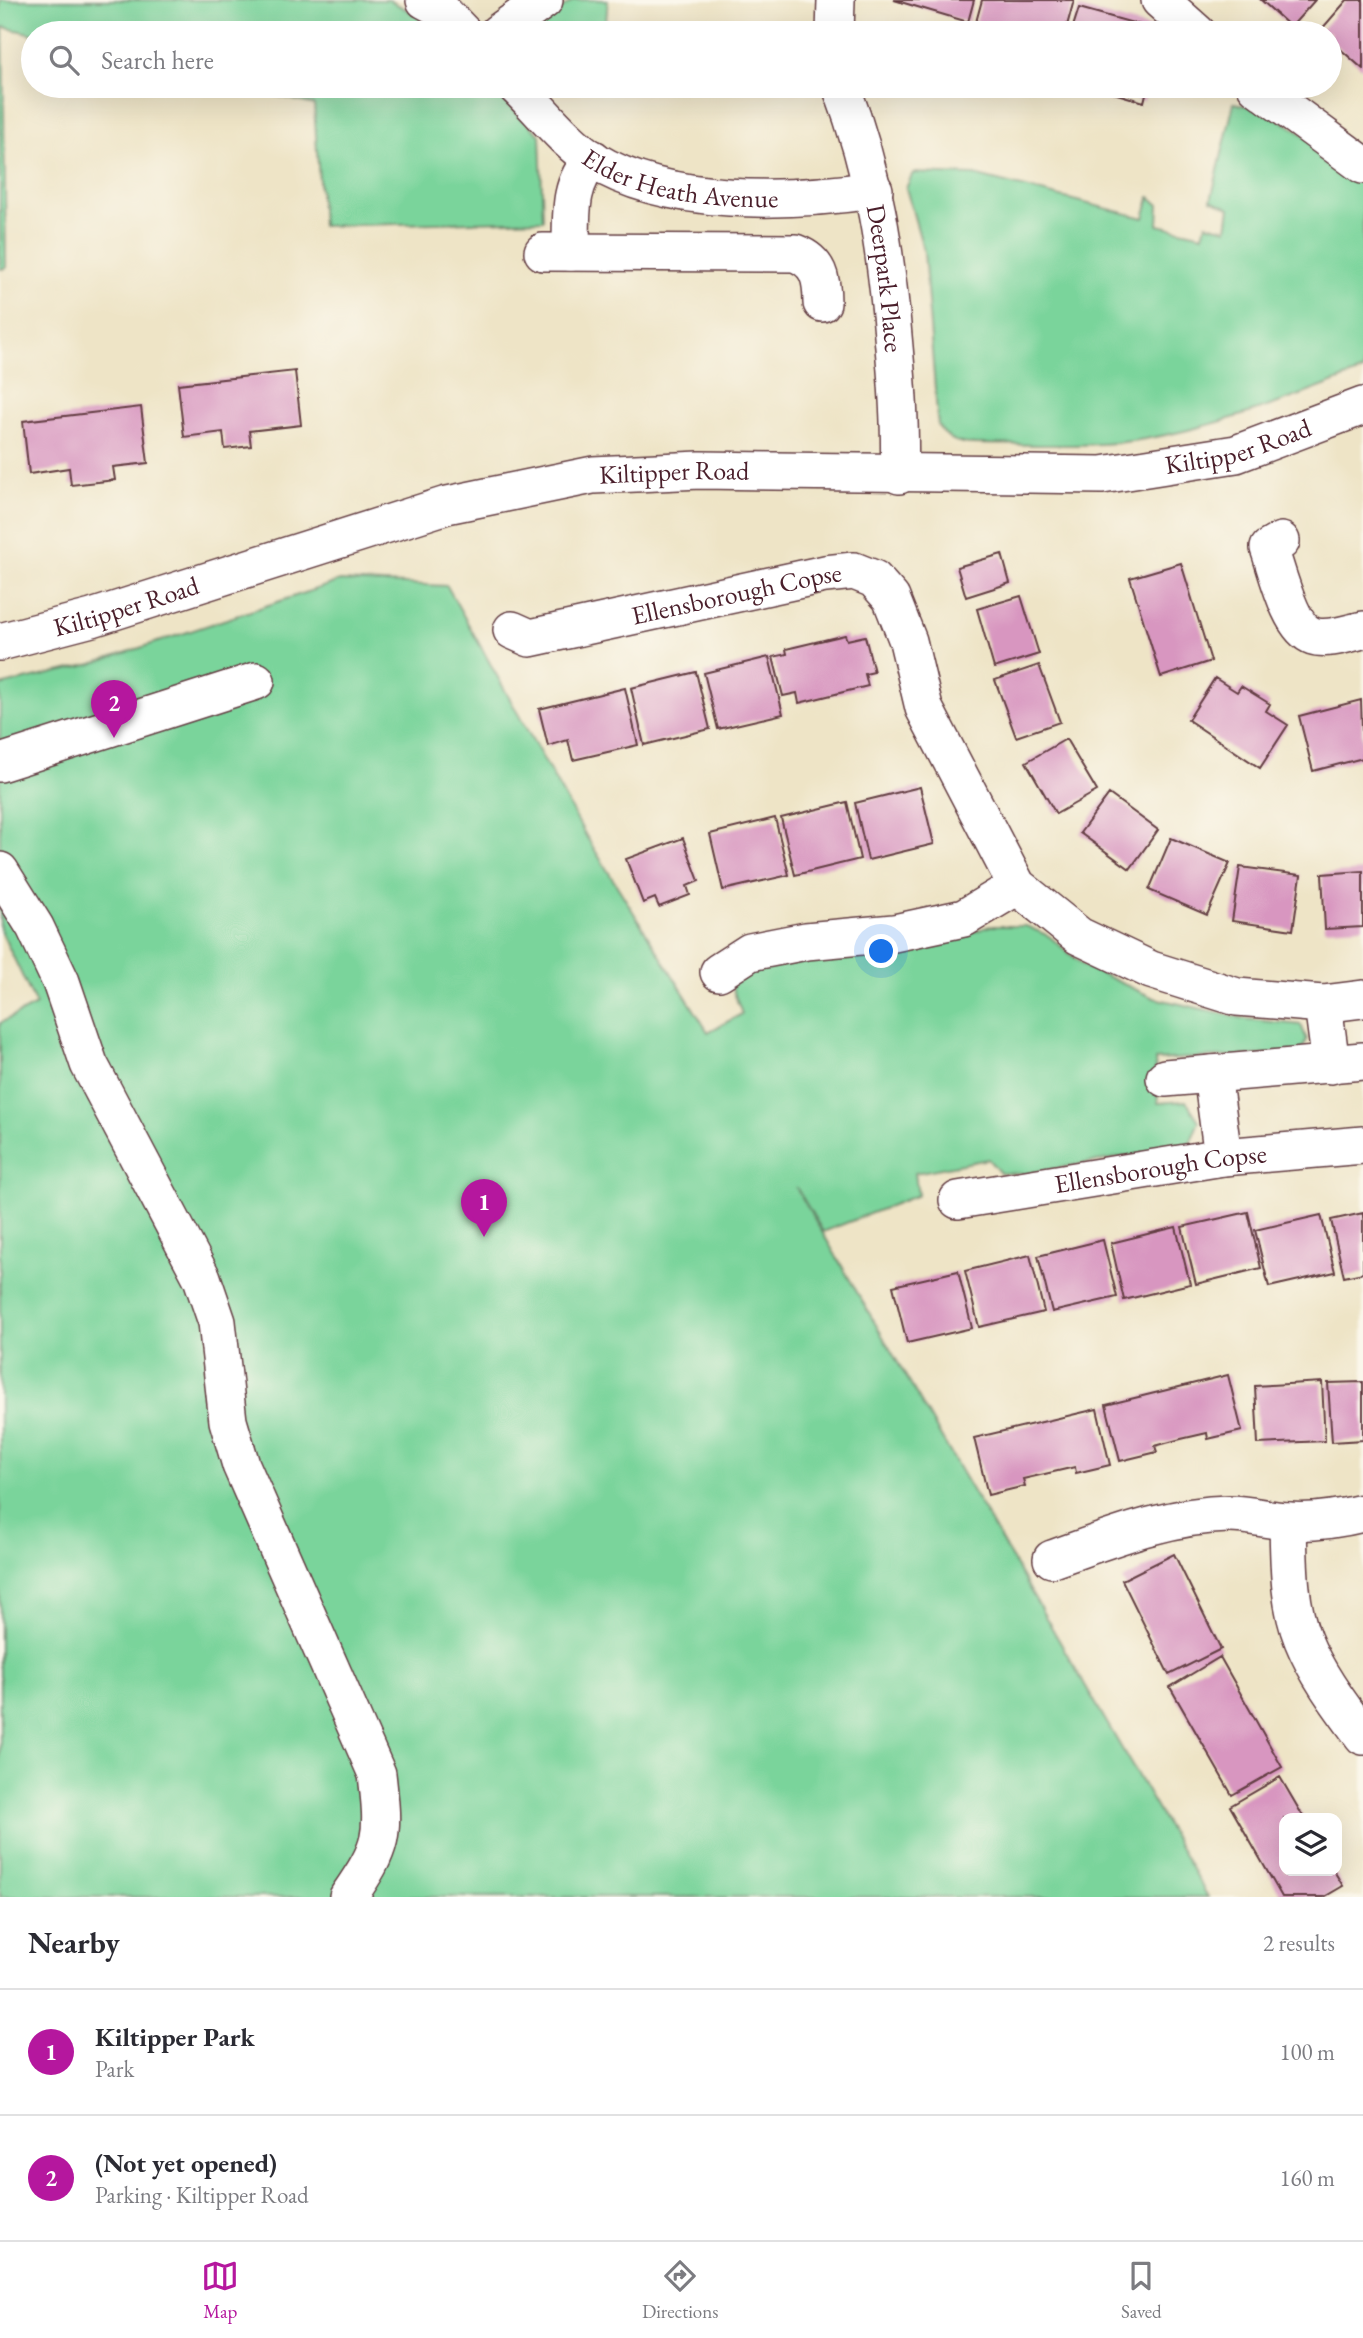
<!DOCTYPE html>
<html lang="en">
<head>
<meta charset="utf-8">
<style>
	:root { --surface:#fff; --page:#f2f2f3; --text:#2b2b33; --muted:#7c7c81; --line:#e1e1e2; --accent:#b5179e }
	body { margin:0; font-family:"EB Garamond",serif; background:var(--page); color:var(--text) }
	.controls { position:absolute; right:21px; bottom:21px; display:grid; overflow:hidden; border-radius:14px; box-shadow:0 7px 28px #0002 }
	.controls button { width:63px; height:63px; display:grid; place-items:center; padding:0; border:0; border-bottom:2px solid var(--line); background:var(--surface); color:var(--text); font:35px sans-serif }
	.you { position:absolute; left:882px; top:952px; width:24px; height:24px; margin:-18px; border:5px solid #fff; border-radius:50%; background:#1a73e8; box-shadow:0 0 0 10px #1a73e833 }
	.badge { display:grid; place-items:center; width:46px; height:46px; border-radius:50%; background:var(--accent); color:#fff; font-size:23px; font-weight:700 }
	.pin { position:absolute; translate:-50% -58px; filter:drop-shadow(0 2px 4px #0008) }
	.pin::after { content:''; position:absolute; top:37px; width:24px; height:21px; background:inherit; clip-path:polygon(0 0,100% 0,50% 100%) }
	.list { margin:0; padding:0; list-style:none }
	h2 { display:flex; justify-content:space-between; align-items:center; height:91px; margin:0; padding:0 28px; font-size:30px }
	h2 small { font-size:23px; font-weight:400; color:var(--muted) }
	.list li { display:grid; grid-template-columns:46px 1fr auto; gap:21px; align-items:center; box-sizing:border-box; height:126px; padding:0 28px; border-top:2px solid var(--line) }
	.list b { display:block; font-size:26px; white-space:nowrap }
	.list p { margin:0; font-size:23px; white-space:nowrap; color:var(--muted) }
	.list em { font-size:23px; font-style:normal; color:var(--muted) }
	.icon { flex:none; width:38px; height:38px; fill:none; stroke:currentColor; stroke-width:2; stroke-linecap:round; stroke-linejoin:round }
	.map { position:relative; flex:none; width:1363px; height:1897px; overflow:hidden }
	.search { position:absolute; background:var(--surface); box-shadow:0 7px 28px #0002; left:21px; right:21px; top:21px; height:77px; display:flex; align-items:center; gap:18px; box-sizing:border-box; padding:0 24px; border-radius:38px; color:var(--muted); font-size:26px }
	.sheet { height:343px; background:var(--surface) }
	nav { display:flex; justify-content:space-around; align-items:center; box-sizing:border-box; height:98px; border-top:2px solid var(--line); background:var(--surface); font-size:19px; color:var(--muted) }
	nav a { display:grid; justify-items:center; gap:4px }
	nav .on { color:var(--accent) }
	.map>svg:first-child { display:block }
	.green { fill:#7ad49b; stroke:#627a63; stroke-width:2 }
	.building { fill:#d896c0 }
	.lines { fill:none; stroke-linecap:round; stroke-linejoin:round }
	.minor-casing { stroke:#633d42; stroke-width:40 }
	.minor { stroke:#fff; stroke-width:37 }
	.labels { text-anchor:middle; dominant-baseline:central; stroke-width:7; stroke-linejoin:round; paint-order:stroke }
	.street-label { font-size:26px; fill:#4a1f2b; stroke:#fbf7ec }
</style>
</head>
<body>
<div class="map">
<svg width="1363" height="1897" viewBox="0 0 1363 1897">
	<rect width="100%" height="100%" fill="#fbf7ec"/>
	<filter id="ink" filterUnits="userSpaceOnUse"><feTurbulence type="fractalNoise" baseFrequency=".0143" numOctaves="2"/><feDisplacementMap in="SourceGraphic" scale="14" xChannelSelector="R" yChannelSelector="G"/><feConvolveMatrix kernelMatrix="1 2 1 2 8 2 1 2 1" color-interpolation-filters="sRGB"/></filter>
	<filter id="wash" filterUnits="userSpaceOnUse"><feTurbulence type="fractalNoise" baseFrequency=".00686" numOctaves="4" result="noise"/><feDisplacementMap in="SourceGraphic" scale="28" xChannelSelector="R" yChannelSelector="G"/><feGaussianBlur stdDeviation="1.57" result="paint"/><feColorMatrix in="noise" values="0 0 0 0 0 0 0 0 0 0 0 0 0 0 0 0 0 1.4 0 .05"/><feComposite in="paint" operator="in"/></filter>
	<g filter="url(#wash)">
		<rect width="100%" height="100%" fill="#eee4c6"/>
		<!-- green -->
		<path class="green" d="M0,0H389L419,16L436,33L33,34L3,27L6,268L0,269Z
			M574,0H608L605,33H528Z
			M239,86H489L540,135L543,220L322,226L314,105Z
			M1234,103C1283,111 1325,152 1363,180V371C1287,401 1213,429 1132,441C1084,448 1020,444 971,444C955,444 947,438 938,426L924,252L906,188L913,173L974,175L1144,218L1150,197L1159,205L1158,225L1203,235L1206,224L1227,229L1230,208L1211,200Z
			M340,581L447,586L586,836L708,1032L742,1014L730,982L762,966L925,949L990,926H1026L1049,936L1084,966L1154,998L1246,1019L1301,1025L1307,1040L1300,1053L1155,1060L1158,1103L1186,1101L1199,1121L1189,1146L1022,1174L1000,1173L988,1159L915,1173L918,1195L823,1232L796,1187L1208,1897H0V1023L36,1005L0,929V686L92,664Z"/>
		<g id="blocks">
			<!-- building -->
			<path class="building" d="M894,0H974L968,22Z
				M982,0H1074L1065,33H973Z
				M1261,0H1315L1291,27Z
				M1347,0H1363V69L1330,40V33L1320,31Z
				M1079,8L1166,32V33H1071Z
				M1090,86H1148L1144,102Z
				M295,371L301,425L249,431L251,446L225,449L223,432L184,437L178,384Z
				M141,407L148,463L113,467L115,480L71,485L69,468L29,474L23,421Z
				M1002,554L1010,583L966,597L957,567Z
				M1181,563L1211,661L1161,677L1130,578Z
				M1021,596L1039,654L994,668L977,609Z
				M845,635L847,640L865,636L874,672L865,674L868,686L799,703L797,693L783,696L773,657L787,654L786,649Z
				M769,657L783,714L718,729L704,673Z
				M1039,665L1060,722L1016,737L995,680Z
				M696,672L710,729L644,745L631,688Z
				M1215,678L1237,692L1241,686L1270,704L1266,711L1288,725L1260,768L1188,720Z
				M625,688L638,745L573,760L568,740L548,746L539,709Z
				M1361,700L1363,758L1313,771L1299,716Z
				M1066,739L1097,791L1056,814L1026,762Z
				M920,787L934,844L868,860L855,803Z
				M1109,794L1158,830L1130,869L1080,833Z
				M847,802L860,859L795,875L781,818Z
				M775,818L789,875L723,890L710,834Z
				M683,838L699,881L687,886L690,895L659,907L655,898L643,903L626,859Z
				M1171,838L1230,863L1207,915L1149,890Z
				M1240,867L1301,875L1293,930L1232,921Z
				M1363,871V927L1325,929L1322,874Z
				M1248,1212L1261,1268L1196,1284L1182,1227Z
				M1363,1213V1273L1344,1277L1331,1220Z
				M1321,1215L1335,1272L1269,1287L1255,1230Z
				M1176,1227L1190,1284L1124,1300L1111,1243Z
				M1103,1240L1117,1297L1052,1312L1038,1256Z
				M1030,1255L1044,1312L979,1327L965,1271Z
				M958,1271L972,1328L907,1343L893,1286Z
				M1228,1375L1242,1431L1208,1439L1207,1433L1181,1439L1155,1446L1157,1452L1120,1461L1106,1405Z
				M1322,1382L1325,1441L1258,1444L1255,1386Z
				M1363,1382V1440L1332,1442L1328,1383Z
				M1097,1409L1110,1465L1076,1473L1075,1467L1023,1479L1025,1486L988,1495L974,1438Z
				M1174,1554L1221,1649L1169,1675L1122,1580Z
				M1220,1657L1282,1767L1232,1795L1170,1687Z
				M1280,1777L1304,1818H1284V1871H1334L1343,1886L1324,1897H1282L1230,1806Z"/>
		</g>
	</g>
	<g filter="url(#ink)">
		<use href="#blocks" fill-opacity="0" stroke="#633d42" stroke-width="2"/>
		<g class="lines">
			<!-- minor casing -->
			<g class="minor-casing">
				<g id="minor">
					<path d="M425,0L438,7L463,33"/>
					<path d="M1160,0L1197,33"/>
					<path d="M498,33L544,0"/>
					<path d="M835,33L836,0"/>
					<path id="s1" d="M516,86C540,109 564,141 593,160C668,207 789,202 874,190"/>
					<path id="s2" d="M841,86C875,176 886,251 894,347C898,390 901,431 899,475"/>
					<path d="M1256,86L1363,165"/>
					<path d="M543,252L795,253C819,262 822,279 822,303"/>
					<path d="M571,252C572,218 567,185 593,159"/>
					<path d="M1281,541L1269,548C1277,570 1290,629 1313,636C1327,641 1349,633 1363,630"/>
					<path id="s3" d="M512,630L530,638L825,574L854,571L874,579L891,598L908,641L924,708L1017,886L1079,936L1151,970L1237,997L1323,1004L1363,999"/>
					<path id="s4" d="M0,642L92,618L447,505L593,475L700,470L1102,475L1236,454L1363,406"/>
					<path d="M0,763L256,681"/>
					<path d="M0,871L35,927L61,982L89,1064L202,1278L217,1322L228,1421L241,1465L377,1774C384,1836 384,1845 348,1897"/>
					<path d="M719,972L750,952L806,941L894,933L964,918L1017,886"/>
					<path d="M1323,1004L1331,1065"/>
					<path d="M1212,1074L1223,1157"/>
					<path d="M1165,1078L1363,1061"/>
					<path id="s5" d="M958,1200L1223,1157L1363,1145"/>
					<path d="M1288,1521C1289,1560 1288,1603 1303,1640C1317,1675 1341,1706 1363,1736"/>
					<path d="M1052,1559C1109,1539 1167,1515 1229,1514C1249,1514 1269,1520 1288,1521C1314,1523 1338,1519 1363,1513"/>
				</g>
			</g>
			<!-- minor -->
			<use href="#minor" class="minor"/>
		</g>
	</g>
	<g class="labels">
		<!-- street labels -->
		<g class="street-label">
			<text stroke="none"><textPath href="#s1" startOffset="198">Elder Heath Avenue</textPath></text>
			<text stroke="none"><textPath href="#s2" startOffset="198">Deerpark Place</textPath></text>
			<text stroke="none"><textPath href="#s4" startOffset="1265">Kiltipper Road</textPath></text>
			<text stroke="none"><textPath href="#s4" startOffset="698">Kiltipper Road</textPath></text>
			<text stroke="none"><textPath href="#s3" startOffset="231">Ellensborough Copse</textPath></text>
			<text stroke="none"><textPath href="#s4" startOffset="131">Kiltipper Road</textPath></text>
			<text stroke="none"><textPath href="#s5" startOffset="205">Ellensborough Copse</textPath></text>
		</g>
	</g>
</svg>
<div class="controls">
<button><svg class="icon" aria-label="layers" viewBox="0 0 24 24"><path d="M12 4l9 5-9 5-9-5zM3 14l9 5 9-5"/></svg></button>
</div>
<div class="you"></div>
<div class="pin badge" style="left:484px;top:1237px">1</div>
<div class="pin badge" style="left:114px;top:738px">2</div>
<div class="search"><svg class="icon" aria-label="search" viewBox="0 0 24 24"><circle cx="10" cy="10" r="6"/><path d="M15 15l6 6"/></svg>Search here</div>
</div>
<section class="sheet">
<h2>Nearby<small>2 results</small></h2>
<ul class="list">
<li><span class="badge">1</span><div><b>Kiltipper Park</b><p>Park</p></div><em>100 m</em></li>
<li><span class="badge">2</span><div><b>(Not yet opened)</b><p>Parking · Kiltipper Road</p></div><em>160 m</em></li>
</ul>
</section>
<nav>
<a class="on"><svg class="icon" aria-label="map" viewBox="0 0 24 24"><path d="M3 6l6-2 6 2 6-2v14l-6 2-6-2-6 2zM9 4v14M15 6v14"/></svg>Map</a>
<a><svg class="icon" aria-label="directions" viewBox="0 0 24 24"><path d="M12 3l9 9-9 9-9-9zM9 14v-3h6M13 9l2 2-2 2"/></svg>Directions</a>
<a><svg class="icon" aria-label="saved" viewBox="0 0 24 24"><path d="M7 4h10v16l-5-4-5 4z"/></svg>Saved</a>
</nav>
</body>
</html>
